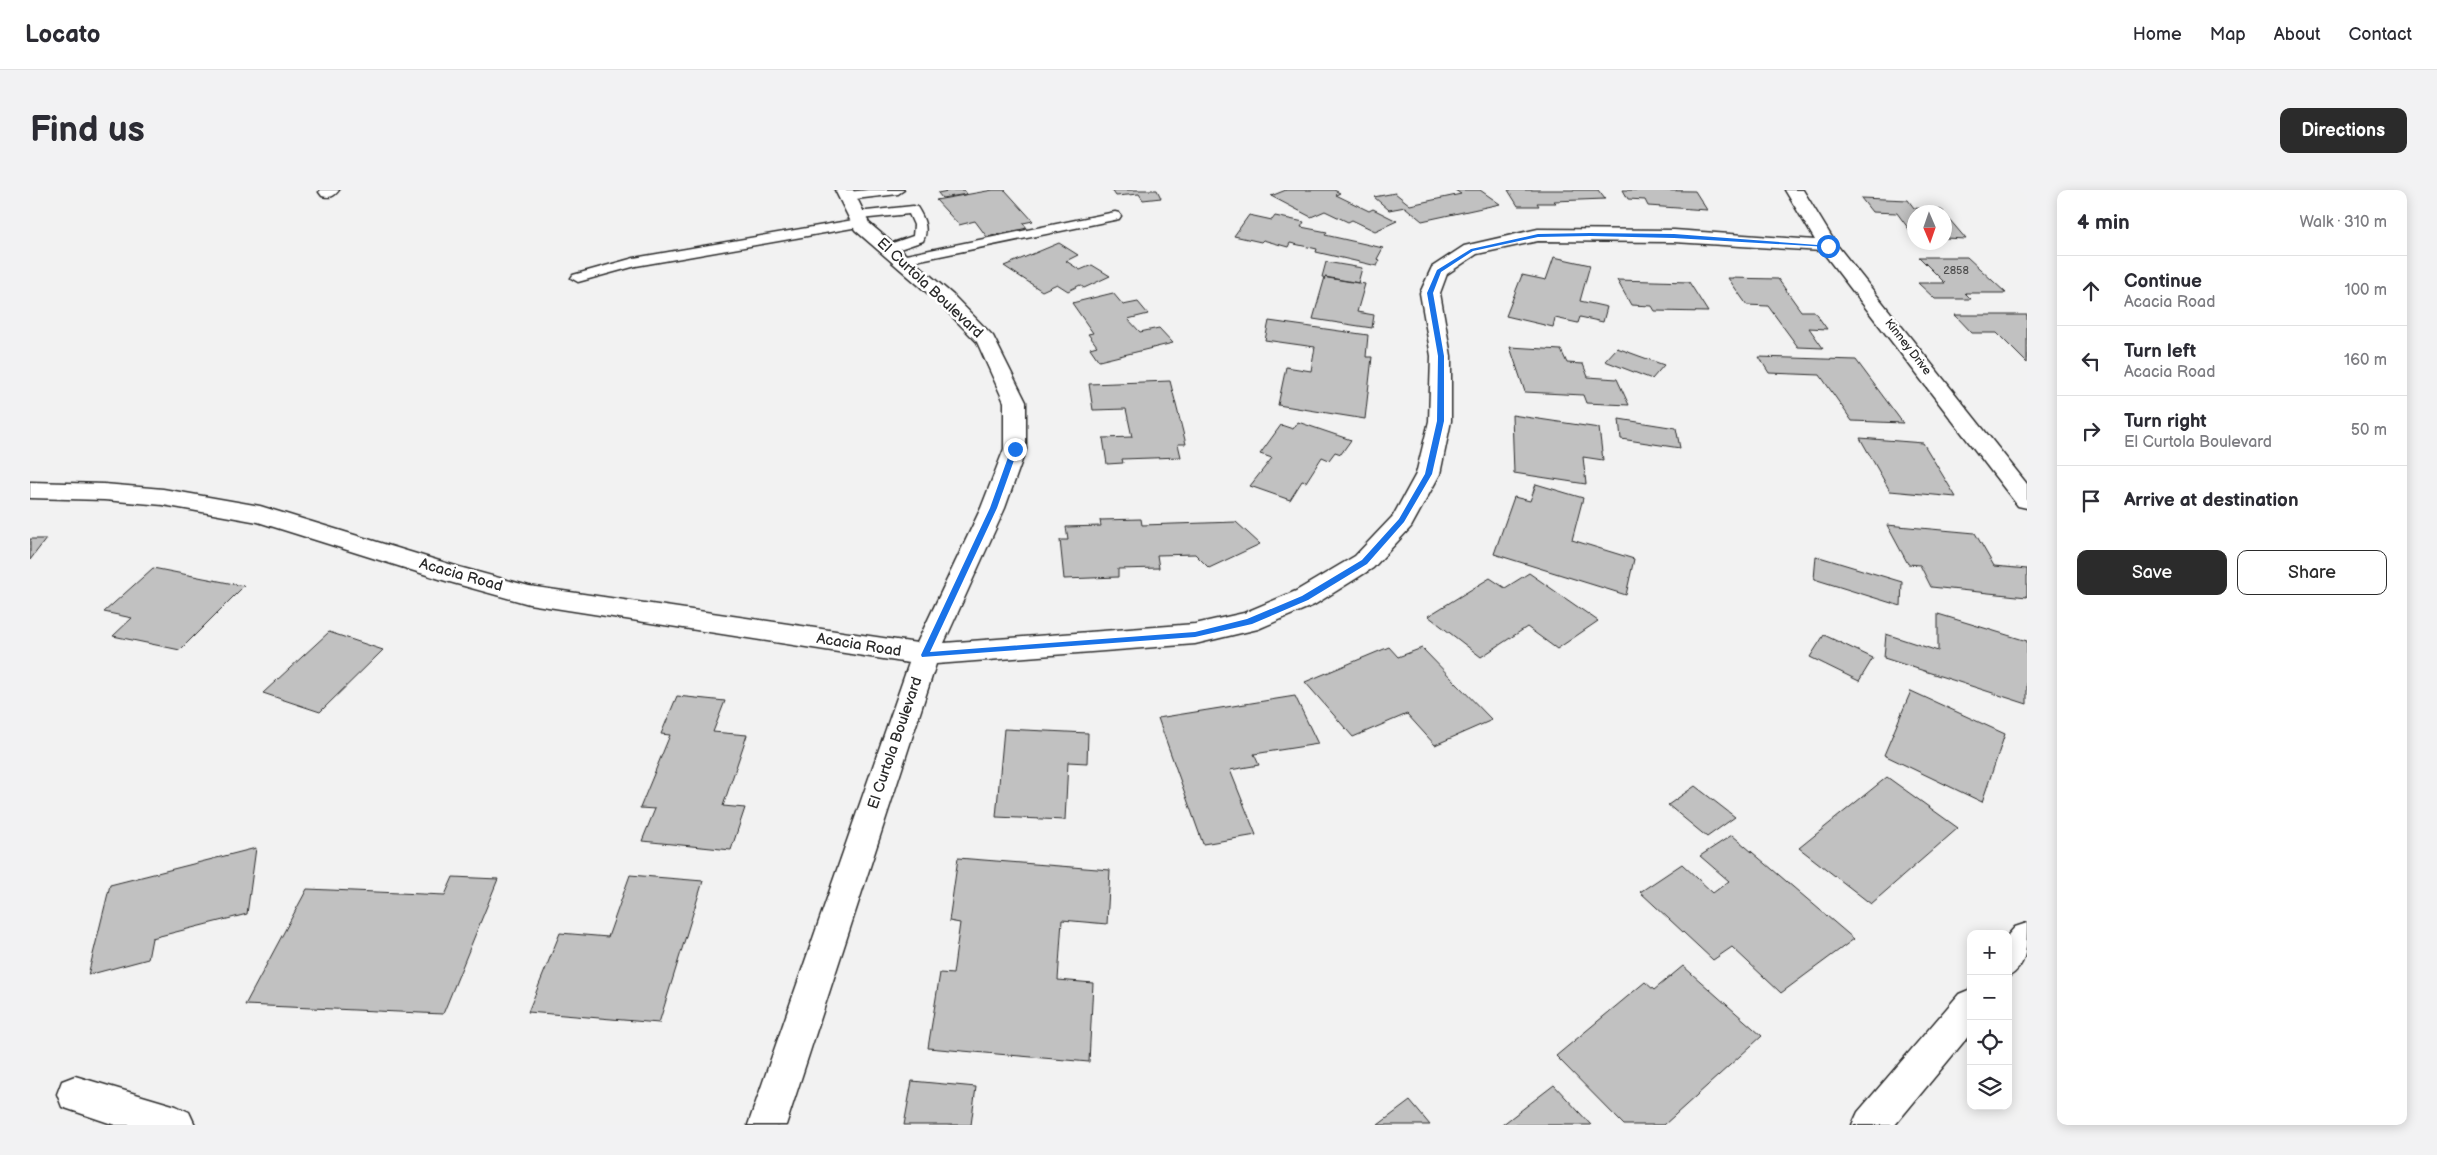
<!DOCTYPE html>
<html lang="en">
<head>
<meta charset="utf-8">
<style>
	:root { --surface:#fff; --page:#f2f2f3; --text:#2b2b33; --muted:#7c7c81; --line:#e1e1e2; --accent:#2b2b2b }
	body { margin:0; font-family:"Balsamiq Sans",sans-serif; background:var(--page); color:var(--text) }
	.controls { position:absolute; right:15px; bottom:15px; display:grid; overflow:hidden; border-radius:10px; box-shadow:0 2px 12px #0003 }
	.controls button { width:45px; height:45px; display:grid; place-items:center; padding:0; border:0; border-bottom:1px solid var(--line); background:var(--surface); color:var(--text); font:25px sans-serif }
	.compass { position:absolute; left:1877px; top:15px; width:45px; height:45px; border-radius:50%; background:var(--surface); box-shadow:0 2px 12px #0003; rotate:178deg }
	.stop { position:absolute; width:15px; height:15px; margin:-11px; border:4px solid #1a73e8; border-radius:50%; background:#fff }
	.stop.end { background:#1a73e8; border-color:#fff; box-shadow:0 1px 5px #0008 }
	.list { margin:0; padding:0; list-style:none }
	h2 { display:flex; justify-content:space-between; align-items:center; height:65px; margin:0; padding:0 20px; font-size:21px }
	h2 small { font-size:16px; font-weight:400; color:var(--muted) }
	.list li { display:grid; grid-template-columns:32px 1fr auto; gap:15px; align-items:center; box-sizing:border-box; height:70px; padding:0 20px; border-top:1px solid var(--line) }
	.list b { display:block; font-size:19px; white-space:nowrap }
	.list p { margin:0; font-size:16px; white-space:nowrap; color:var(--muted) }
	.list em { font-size:16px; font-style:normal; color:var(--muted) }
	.actions { display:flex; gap:10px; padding:15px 20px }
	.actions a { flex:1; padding:11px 0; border:1px solid var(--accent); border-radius:10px; text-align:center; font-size:18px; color:var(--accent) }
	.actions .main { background:var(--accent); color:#fff }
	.icon { flex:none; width:28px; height:28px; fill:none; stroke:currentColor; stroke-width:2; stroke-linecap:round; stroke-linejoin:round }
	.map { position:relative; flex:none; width:1997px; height:935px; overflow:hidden; border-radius:10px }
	header { display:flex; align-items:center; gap:30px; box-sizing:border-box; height:70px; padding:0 25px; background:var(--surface); border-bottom:1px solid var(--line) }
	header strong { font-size:24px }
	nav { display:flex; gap:28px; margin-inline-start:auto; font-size:18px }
	.intro { display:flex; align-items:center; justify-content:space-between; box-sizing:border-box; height:120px; padding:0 30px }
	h1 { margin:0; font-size:35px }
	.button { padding:12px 22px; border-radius:10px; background:var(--accent); color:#fff; font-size:18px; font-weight:700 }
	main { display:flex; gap:30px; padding:0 30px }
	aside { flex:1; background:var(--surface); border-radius:10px; box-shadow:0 2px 12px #0003 }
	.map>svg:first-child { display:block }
	.building { fill:#c1c1c1; stroke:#2b2b2b }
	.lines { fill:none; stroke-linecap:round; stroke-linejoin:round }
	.service-casing { stroke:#2b2b2b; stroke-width:3 }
	.minor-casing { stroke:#2b2b2b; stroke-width:3 }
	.service { fill:#fff; fill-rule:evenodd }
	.minor { fill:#fff; fill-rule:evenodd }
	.route { fill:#1a73e8 }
	.labels { text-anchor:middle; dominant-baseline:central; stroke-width:5; stroke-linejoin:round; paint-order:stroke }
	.far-number-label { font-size:11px; fill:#505050 }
	.far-street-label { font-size:12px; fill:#2b2b2b; stroke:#fff }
	.street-label { font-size:15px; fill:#2b2b2b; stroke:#fff }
</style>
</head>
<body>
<header>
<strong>Locato</strong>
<nav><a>Home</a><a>Map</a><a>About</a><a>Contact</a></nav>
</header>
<div class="intro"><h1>Find us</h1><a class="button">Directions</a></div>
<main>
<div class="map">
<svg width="1997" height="935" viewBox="0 0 1997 935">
	<rect width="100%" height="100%" fill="#f2f2f2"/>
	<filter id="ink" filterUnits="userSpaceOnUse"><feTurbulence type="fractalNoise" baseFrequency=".02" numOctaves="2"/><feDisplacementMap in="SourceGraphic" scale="10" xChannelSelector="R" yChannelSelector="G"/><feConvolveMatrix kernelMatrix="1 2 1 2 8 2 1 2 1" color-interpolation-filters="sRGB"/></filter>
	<g filter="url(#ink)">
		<!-- building -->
		<path class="building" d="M922,0H934L937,4L912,8L908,3Z
			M963,0H975L1003,31L993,33L997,38L957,47L945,31L929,35L906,10Z
			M1082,0H1127L1131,8L1113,10L1109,4L1086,6Z
			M1256,0H1304L1310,3L1306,5L1339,21L1343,19L1367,31L1345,41L1322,30L1318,32L1295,21L1281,27L1241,6Z
			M1425,0H1450L1470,14L1392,31L1375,17L1359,20L1344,7L1365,3L1380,15L1431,4Z
			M1478,0H1568L1575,9L1524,11L1526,13H1507L1509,16H1488Z
			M1593,0L1665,1L1677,20L1618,16L1615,10L1598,9Z
			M1831,8L1878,10L1884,18L1911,20L1914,22H1884V46L1867,23L1842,22Z
			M1914,23L1936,49L1914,48Z
			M1219,25L1242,30L1245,26L1274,32L1271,37L1297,42L1295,45L1353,58L1347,69L1350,70L1347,76L1286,62L1287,59L1260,53L1258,57L1233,50L1231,52L1204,46Z
			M1029,53L1048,65L1036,71L1050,80L1062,75L1080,86L1054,98L1050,95L1038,101L1027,94L1012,101L974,76Z
			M1524,67L1560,75L1550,111L1577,117L1573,132L1550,127L1548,133L1525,128L1523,137L1476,126L1492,85L1516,90Z
			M1889,67H1937L1976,103H1935L1941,109H1905L1888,93H1915Z
			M1296,72L1332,78L1328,93L1292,87Z
			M1295,87L1335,94L1327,122L1344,125L1342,138L1283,129Z
			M1698,88L1748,89L1771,121H1784L1797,139L1779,138L1793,158L1768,157L1738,116L1717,115Z
			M1587,90L1659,92L1678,122L1625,121L1622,116L1601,115Z
			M1083,103L1093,115L1108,112L1118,124L1098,129L1110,142L1129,138L1143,153L1069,171L1060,158L1067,156L1058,144L1063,143L1042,113Z
			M1925,125H1997V173L1967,143H1942Z
			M1239,131L1338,145L1336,167H1342L1335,229L1248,215L1256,177L1281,181L1285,157L1235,150Z
			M1480,157L1531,160L1537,173L1553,174L1558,187L1587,189L1599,215L1556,213L1553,205L1495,202Z
			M1587,158L1634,175L1622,189L1575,171Z
			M1729,167L1826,170L1873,233L1822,231L1790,185L1739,183Z
			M1140,191L1156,254H1148L1151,267L1092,269L1093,273L1077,274L1073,248L1102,247L1096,219L1063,220L1059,194Z
			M1482,225L1569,238L1573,270L1553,267L1556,294L1484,283Z
			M1589,229L1646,238L1650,258L1591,249Z
			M1268,232L1321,250L1311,264L1305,262L1299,270L1292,267L1276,292L1272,291L1260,310L1220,296L1242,268L1230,264L1251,235L1263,239Z
			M1830,248L1893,253L1926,307L1860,301Z
			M1506,294L1553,308L1542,350L1604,369L1596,405L1464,364L1484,307L1500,311Z
			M1111,329L1112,335L1206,332L1230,354L1179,378L1165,364L1127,365L1129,378L1088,379V387L1034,389L1030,350H1038L1036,337L1071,336L1070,330Z
			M1857,335L1945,343L1964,376L1997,379V407L1901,397L1890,375L1878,374Z
			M0,349H16L0,370Z
			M1786,366L1872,392L1871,416L1784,389Z
			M123,378L214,396L150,460L83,446L102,428L74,422Z
			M1499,383L1568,431L1527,459L1497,437L1451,467L1398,426L1460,388L1475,398Z
			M1908,424L1997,451V514L1854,468L1856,444L1908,461Z
			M299,442L353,460L290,522L233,503Z
			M1794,445L1843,468L1829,491L1780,467Z
			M1359,457L1368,467L1392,458L1462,530L1405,555L1377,524L1323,547L1275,492Z
			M1881,501L1975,544L1952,612L1854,565Z
			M647,506L695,511L683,542L717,545L693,616L715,618L701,660L612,651L625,619L610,618L640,545L631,544Z
			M1265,506L1288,554L1224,564L1229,575L1200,580L1226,645L1173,654L1128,528Z
			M974,539L1058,543L1057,573L1038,572L1035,630L966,627Z
			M1857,587L1928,638L1841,714L1769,658Z
			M1665,596L1705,627L1677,647L1638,615Z
			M1702,645L1824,749L1751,803L1702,757L1683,770L1610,702L1652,674L1683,703L1699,691L1670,666Z
			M226,658L217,724L122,748L118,769L58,785L80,695Z
			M928,668L1080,680L1077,734L1032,730L1028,790L1063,793L1059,872L898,858L910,783L923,784L930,733L919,731Z
			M600,685L673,691L629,833L498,822L530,743L578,747Z
			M423,687L468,689L413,824L215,815L277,699L415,705Z
			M1653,776L1732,846L1634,935H1594L1526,866L1615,792L1624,800Z
			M882,891L946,897L941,935H874Z
			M1524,895L1561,935H1472Z
			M1380,911L1400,935H1348Z"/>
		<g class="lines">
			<!-- service casing -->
			<g class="service-casing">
				<path id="service" d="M838,0H874L868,4L817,10L811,6L817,2Z
					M883,16L887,17C894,28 899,39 893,51L858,63L854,62L852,59L854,56L883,46L884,35L879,24L830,29L836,33L834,36L606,76L548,92L541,88L543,85L604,68L829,29H823L821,26L827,22Z
					M1085,22L1089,23L1091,26L1089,29L871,74L865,70L871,66Z"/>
			</g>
			<!-- minor casing -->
			<g class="minor-casing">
				<path id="minor" d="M291,0H309C304,7 300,8 292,6L289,2Z
					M805,0H823L839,33L923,105L963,146L996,212V259L975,318L914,453L1165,434L1214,423L1266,401L1325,366L1363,326L1386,284L1399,231L1401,166L1390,103L1402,77L1434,56L1508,39L1644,40L1785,50L1755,0H1773L1806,54L1997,294V318L1988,316L1792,61L1644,52L1508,51L1447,64L1417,84L1410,103L1421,166V231L1410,284L1381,337L1343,378L1284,415L1228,439L1165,454L906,474L756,935H718L879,473L499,414L416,391L228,332L133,315L74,310L0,308V292L74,294L133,299L230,316L429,377L499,396L887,453L951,318L974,259V212L947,152L909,113L825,40Z
					M1997,733C1997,757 1997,777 1978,787V745L1985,737Z
					M1941,799V843L1865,935H1822L1828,922L1929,804Z
					M45,886L146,916L159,922L165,935H85L32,917L27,904L32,891Z"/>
			</g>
			<!-- service -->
			<use href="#service" class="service"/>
			<!-- minor -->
			<use href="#minor" class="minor"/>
		</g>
	</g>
	<!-- route -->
	<path class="route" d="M1560,43L1644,44L1801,56L1798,57L1644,48L1560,46L1508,47L1443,61L1411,82L1403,103L1414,166V231L1402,284L1374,332L1337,374L1278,410L1222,434L1165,447L892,467L891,465L960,318L981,259L985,257L988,259L967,318L900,462L1165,442L1217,429L1272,406L1332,370L1369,329L1395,284L1407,231L1408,166L1397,103L1407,80L1441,59L1508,44Z"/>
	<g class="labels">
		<!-- far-number labels -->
		<g class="far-number-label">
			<text x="1926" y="80">2858</text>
		</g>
		<!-- far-street labels -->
		<g class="far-street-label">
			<text transform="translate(1878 157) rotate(52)">Kinney Drive</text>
		</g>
		<!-- street labels -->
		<g class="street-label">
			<text transform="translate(900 98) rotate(43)">El Curtola Boulevard</text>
			<text transform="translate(431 385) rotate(16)">Acacia Road</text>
			<text transform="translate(829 455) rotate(9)">Acacia Road</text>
			<text transform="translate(865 553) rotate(-71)">El Curtola Boulevard</text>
		</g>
	</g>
</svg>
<div class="controls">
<button>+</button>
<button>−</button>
<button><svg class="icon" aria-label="locate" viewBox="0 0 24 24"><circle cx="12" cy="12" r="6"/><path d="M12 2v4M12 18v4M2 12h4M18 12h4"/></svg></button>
<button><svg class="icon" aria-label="layers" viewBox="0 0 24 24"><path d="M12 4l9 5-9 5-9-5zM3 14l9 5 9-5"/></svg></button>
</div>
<svg class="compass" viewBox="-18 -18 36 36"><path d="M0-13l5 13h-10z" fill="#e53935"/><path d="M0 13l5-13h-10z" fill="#7c7c81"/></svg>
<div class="stop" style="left:1798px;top:56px"></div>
<div class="stop end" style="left:985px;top:259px"></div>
</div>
<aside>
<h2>4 min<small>Walk · 310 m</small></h2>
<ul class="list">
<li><svg class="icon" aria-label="ahead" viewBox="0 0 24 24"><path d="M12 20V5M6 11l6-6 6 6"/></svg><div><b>Continue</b><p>Acacia Road</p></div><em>100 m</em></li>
<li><svg class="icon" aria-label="left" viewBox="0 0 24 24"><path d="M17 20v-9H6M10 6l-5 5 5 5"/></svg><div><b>Turn left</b><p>Acacia Road</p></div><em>160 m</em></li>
<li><svg class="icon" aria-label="right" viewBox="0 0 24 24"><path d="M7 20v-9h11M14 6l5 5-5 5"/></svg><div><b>Turn right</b><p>El Curtola Boulevard</p></div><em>50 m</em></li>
<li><svg class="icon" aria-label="arrive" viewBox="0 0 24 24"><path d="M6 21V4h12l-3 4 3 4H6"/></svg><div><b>Arrive at destination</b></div></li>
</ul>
<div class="actions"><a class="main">Save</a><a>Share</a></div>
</aside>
</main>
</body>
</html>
